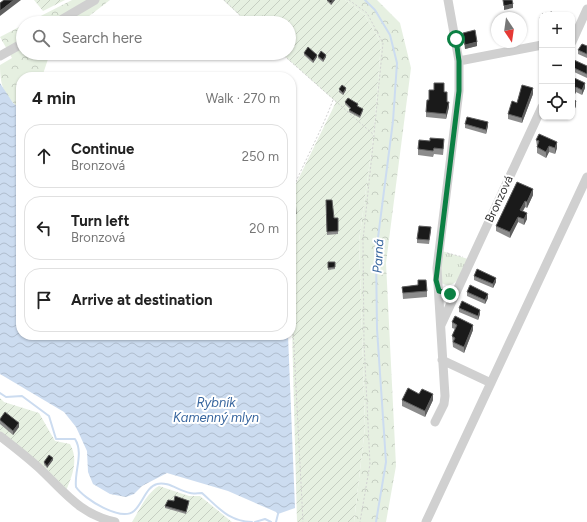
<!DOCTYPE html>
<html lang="en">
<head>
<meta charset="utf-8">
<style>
	:root { --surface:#fff; --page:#f2f2f2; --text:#222; --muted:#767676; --line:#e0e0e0 }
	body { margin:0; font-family:Figtree,sans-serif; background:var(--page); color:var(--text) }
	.controls { position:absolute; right:12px; top:12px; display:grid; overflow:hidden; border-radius:8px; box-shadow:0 1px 3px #0004 }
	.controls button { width:36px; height:36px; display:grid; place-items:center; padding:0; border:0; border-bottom:1px solid var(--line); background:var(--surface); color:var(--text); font:20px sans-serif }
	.compass { position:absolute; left:491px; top:12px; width:36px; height:36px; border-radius:50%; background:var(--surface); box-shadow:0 1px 3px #0004; rotate:167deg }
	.stop { position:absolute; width:12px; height:12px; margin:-9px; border:3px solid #0b8043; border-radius:50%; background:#fff }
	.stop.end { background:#0b8043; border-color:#fff; box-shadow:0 1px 4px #0008 }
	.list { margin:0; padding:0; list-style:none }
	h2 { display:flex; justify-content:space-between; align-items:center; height:52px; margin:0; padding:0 16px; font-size:17px }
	h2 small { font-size:13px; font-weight:400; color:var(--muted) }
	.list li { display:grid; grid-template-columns:26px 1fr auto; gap:12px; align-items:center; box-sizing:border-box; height:64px; margin:0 8px 8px; padding:0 8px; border:1px solid var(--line); border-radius:16px }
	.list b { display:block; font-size:15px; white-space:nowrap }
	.list p { margin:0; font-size:13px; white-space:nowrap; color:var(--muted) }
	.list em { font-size:13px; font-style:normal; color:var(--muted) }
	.icon { flex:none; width:22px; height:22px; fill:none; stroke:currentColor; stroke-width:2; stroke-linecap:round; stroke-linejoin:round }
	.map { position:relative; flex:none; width:587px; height:522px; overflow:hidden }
	.search { position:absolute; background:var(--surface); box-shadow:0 1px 3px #0004; left:16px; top:16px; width:280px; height:44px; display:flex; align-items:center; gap:10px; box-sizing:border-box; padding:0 14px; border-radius:22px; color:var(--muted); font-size:15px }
	.panel { position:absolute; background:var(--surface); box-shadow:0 1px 3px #0004; left:16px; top:72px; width:280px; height:268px; border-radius:16px }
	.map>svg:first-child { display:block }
	.grass { fill:url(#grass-tufts) }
	.forest { fill:url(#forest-crowns) }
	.garden { fill:url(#garden-furrows) }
	.water { fill:url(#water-waves) }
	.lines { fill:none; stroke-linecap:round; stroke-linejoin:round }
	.stream { stroke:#ccdcf0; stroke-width:2 }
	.path { stroke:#d0d0d0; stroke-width:1; stroke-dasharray:2 2; stroke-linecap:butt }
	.minor { stroke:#d0d0d0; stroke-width:9 }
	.wall { fill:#8c8c8c }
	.shaded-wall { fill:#5f5f5f }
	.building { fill:#1a1a1a; stroke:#5f5f5f }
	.route { stroke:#0b8043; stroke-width:5 }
	.labels { text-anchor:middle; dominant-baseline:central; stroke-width:4; stroke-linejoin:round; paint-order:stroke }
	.street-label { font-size:12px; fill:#333; stroke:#fff }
	.water-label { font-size:13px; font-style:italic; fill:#37659e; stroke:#fff }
</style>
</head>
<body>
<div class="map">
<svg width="587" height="522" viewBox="0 0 587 522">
	<defs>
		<pattern id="grass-tufts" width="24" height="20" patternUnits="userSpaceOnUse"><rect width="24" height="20" fill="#e6f0e1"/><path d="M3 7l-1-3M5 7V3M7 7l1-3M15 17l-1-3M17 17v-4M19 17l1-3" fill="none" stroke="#c6cec2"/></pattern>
		<pattern id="forest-crowns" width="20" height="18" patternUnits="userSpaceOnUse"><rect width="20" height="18" fill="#e6f0e1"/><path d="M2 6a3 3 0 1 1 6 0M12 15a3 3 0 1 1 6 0" fill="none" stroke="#c6cec2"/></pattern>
		<pattern id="garden-furrows" width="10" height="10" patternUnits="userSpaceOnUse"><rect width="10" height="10" fill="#e6f0e1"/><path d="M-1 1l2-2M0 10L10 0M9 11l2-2" fill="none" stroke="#c6cec2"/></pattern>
		<pattern id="water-waves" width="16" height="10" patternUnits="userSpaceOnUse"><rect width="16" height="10" fill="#ccdcf0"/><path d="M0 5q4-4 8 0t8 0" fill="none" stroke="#b0bdce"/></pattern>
	</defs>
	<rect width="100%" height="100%" fill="#fff"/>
	<!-- grass -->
	<path class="grass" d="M442,251L468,259C463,269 458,290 443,284L440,281Z"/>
	<!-- forest -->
	<path class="forest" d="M72,0H110L80,23H27Z
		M345,0H377L400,23L411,68L386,263L396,466L386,522H354L365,427L359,241L374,131L381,43L364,14Z
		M23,25V53H50L42,77H21V110C4,95 0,87 0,65L12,58L0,37Z"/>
	<!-- garden -->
	<path class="garden" d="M34,0H65L43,11Z
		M223,0H345L364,14L381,43L374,131L359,241L365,427L354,522H297L291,291V194L336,102L281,53H289V23H248Z
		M0,398L4,402L39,413L55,441L70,444C79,460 72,476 66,491L0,434Z
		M159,486L189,496H200L232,522H132C139,511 147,492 159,486Z"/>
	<!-- water -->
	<path class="water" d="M0,83L13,103L21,110V335H288L295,508L278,514L276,512L228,491L167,473L142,486L134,494L126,497L110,494L93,484L88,472L87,451L76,427L64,412L0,374Z"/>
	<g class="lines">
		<!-- stream -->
		<path class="stream" d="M365,0L375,10L390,35L397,63L393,121L376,253L377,329L386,462L376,522
			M0,393L6,397L22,396L49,416L56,439H75C84,453 74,472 76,487C84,499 121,522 134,511C142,504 147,486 157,484C168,481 179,491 190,493C193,494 198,493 202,493C219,508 228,521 252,522
			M255,522L265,519L271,522
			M276,522L278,514"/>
		<!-- path -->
		<path class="path" d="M224,0L248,23
			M349,0L367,13L383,43L374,134
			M43,23L49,19
			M281,53L374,135L363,240L364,342L370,464L360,522
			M291,193C304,162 321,132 333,100
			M447,253L463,257
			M291,290L303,522"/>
		<!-- minor -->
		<path class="minor" d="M56,23L95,0
			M572,42L587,9
			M0,56L23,43
			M459,61L542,45
			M441,325L542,107
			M442,360L491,383
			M435,422L444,404L445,396L437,268L459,91V61L448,0
			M0,436C13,446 26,456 38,467C64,491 79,514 115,522
			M426,522L587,177"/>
	</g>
	<!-- wall -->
	<path class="wall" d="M327,0H335L331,5L327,1Z
		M542,16V31L540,21V17Z
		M463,33L477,46L465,49L463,37Z
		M587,46V58L578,54V50Z
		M304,53L317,57L313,63L304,55Z
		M318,56L326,57L323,62L318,58Z
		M572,64L587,66V78L572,71Z
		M572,77L585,88L582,95L576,92L573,99L576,106L573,113L572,112Z
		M339,89L346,90L343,95L339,92Z
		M533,94L522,123L508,119V114L517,103Z
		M429,100L447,102L449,107L446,119L426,117V112Z
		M345,102L358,106L363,111L360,118L349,112L350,109L345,104Z
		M465,124L488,126L486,134L465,128Z
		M536,140L557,148L555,154L549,152L546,158L537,153V146Z
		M444,145L443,155L434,154L433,157L418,155V149Z
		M517,182L533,195L527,208L525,207L523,211L527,219L524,225L518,222L510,238L496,231V226Z
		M291,198H295L296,216H291Z
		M326,200L334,218H338V234L327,235Z
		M431,231L429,244L417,243V239Z
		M328,262H335V269L328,270Z
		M474,276L496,282L493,288L474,280Z
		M418,280L427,291V297L403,299L402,287L418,285Z
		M467,292L488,298L485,304L467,296Z
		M459,308L480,314L478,320L459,312Z
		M452,322L473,330L464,353L453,347L452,336L455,329L452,328Z
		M402,400H433L425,417L402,406Z
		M0,419L19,427L13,435L0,424Z
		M53,460L47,468L44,464V462Z
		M174,501L189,503L186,514L165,508V506Z"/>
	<!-- shaded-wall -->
	<path class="shaded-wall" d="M14,0H21L0,16V11Z
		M333,0H335L331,5V3Z
		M513,4V8L504,10V6Z
		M477,42V46L465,49V45Z
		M317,55V57L313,63V61Z
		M326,55V57L323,62V60Z
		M585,83V88L582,95V90Z
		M576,87V92L572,100V95Z
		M346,88V90L343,95V93Z
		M533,88V94L522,123V118Z
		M576,101V106L573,113V107Z
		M449,102V107L446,119V114Z
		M488,122V126L486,134V130Z
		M557,142V148L555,154V148Z
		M549,146V152L546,158V152Z
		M533,189V195L527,208V202Z
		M525,201V207L520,216V210Z
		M527,213V219L524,225V219Z
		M518,217V222L510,238V232Z
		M496,278V282L493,288V284Z
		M488,294V298L485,304V300Z
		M480,310V314L478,320V316Z
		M473,325V330L464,353V347Z
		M433,394V400L425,417V411Z
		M19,423V427L13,435V431Z
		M53,458V460L47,468V466Z"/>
	<!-- building -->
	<path class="building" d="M4,0H14L0,11V3Z
		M327,0H333L331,3Z
		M503,0H512L513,4L504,6Z
		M552,12V15H543L542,14Z
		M262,16L270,22L269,23H262L258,20Z
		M542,16V27L540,17Z
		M475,30L477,42L465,45L463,33Z
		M582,44L587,46V54L578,50Z
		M308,47L317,55L313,61L304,53Z
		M321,51L326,55L323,60L318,56Z
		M574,60L587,66V74L572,67V64Z
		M572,77L585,83L582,90L576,87L572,95Z
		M434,83H444V92H447V102H449L446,114L426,112L427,100H429V90H434Z
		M342,85L346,88L343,93L339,89Z
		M522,85L533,88L522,118L508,114L512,101L517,103Z
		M348,98L358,104L357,106L363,109L360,116L349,110L351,108L345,102Z
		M572,99L576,101L573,107H572Z
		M467,117L488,122L486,130L465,124Z
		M539,134L557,142L555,148L549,146L546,152L537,147L539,141L536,140Z
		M430,138L444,139L443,149L434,148L433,151L418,149L419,140L430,141Z
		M517,182L533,189L527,202L525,201L520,210L527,213L524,219L518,217L510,232L496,226Z
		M291,198H295L296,214H291Z
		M326,200H332L334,218H338V231L327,232Z
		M419,226L431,227L429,240L417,239Z
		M328,262H335V267L328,268Z
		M477,269L496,278L493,284L474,276Z
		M418,280H426L427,291L403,293L402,287L418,285Z
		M470,285L488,294L485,300L467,292Z
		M462,301L480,310L478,316L459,308Z
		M455,316L473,325L464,347L453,342L455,338L452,336L457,325L452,322Z
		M408,388L419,394L422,389L433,394L425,411L402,400Z
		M5,412L19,423L13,431L0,420V419Z
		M49,455L53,458L47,466L44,462Z
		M175,496L189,501L186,512L165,506L168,500L174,501Z"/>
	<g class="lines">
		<!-- route -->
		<path class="route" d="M450,294L439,291L436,280L459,91V61L456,39"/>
	</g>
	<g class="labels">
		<!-- street labels -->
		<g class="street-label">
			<text transform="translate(499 199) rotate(-65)">Bronzová</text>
		</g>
		<!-- water labels -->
		<g class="water-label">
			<text transform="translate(378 256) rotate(-87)">Parná</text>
			<text x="216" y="402">Rybník<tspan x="216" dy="15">Kamenný mlyn</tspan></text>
		</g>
	</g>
</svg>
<div class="controls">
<button>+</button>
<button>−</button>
<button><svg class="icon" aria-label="locate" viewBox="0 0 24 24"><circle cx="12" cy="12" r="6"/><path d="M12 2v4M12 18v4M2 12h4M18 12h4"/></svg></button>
</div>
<svg class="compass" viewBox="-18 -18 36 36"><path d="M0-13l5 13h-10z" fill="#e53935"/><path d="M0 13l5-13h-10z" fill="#767676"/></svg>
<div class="stop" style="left:456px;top:39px"></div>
<div class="stop end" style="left:450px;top:294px"></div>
<div class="search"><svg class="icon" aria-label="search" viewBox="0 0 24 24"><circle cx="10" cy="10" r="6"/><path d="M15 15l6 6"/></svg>Search here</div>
<section class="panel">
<h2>4 min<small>Walk · 270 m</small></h2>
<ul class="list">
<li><svg class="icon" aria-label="ahead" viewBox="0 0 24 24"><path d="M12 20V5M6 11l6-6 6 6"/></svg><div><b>Continue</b><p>Bronzová</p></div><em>250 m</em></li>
<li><svg class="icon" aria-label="left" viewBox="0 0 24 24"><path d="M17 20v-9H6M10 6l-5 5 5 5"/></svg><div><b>Turn left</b><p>Bronzová</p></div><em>20 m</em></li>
<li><svg class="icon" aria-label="arrive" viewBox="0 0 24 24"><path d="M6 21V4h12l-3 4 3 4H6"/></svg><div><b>Arrive at destination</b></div></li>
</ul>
</section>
</div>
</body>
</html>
